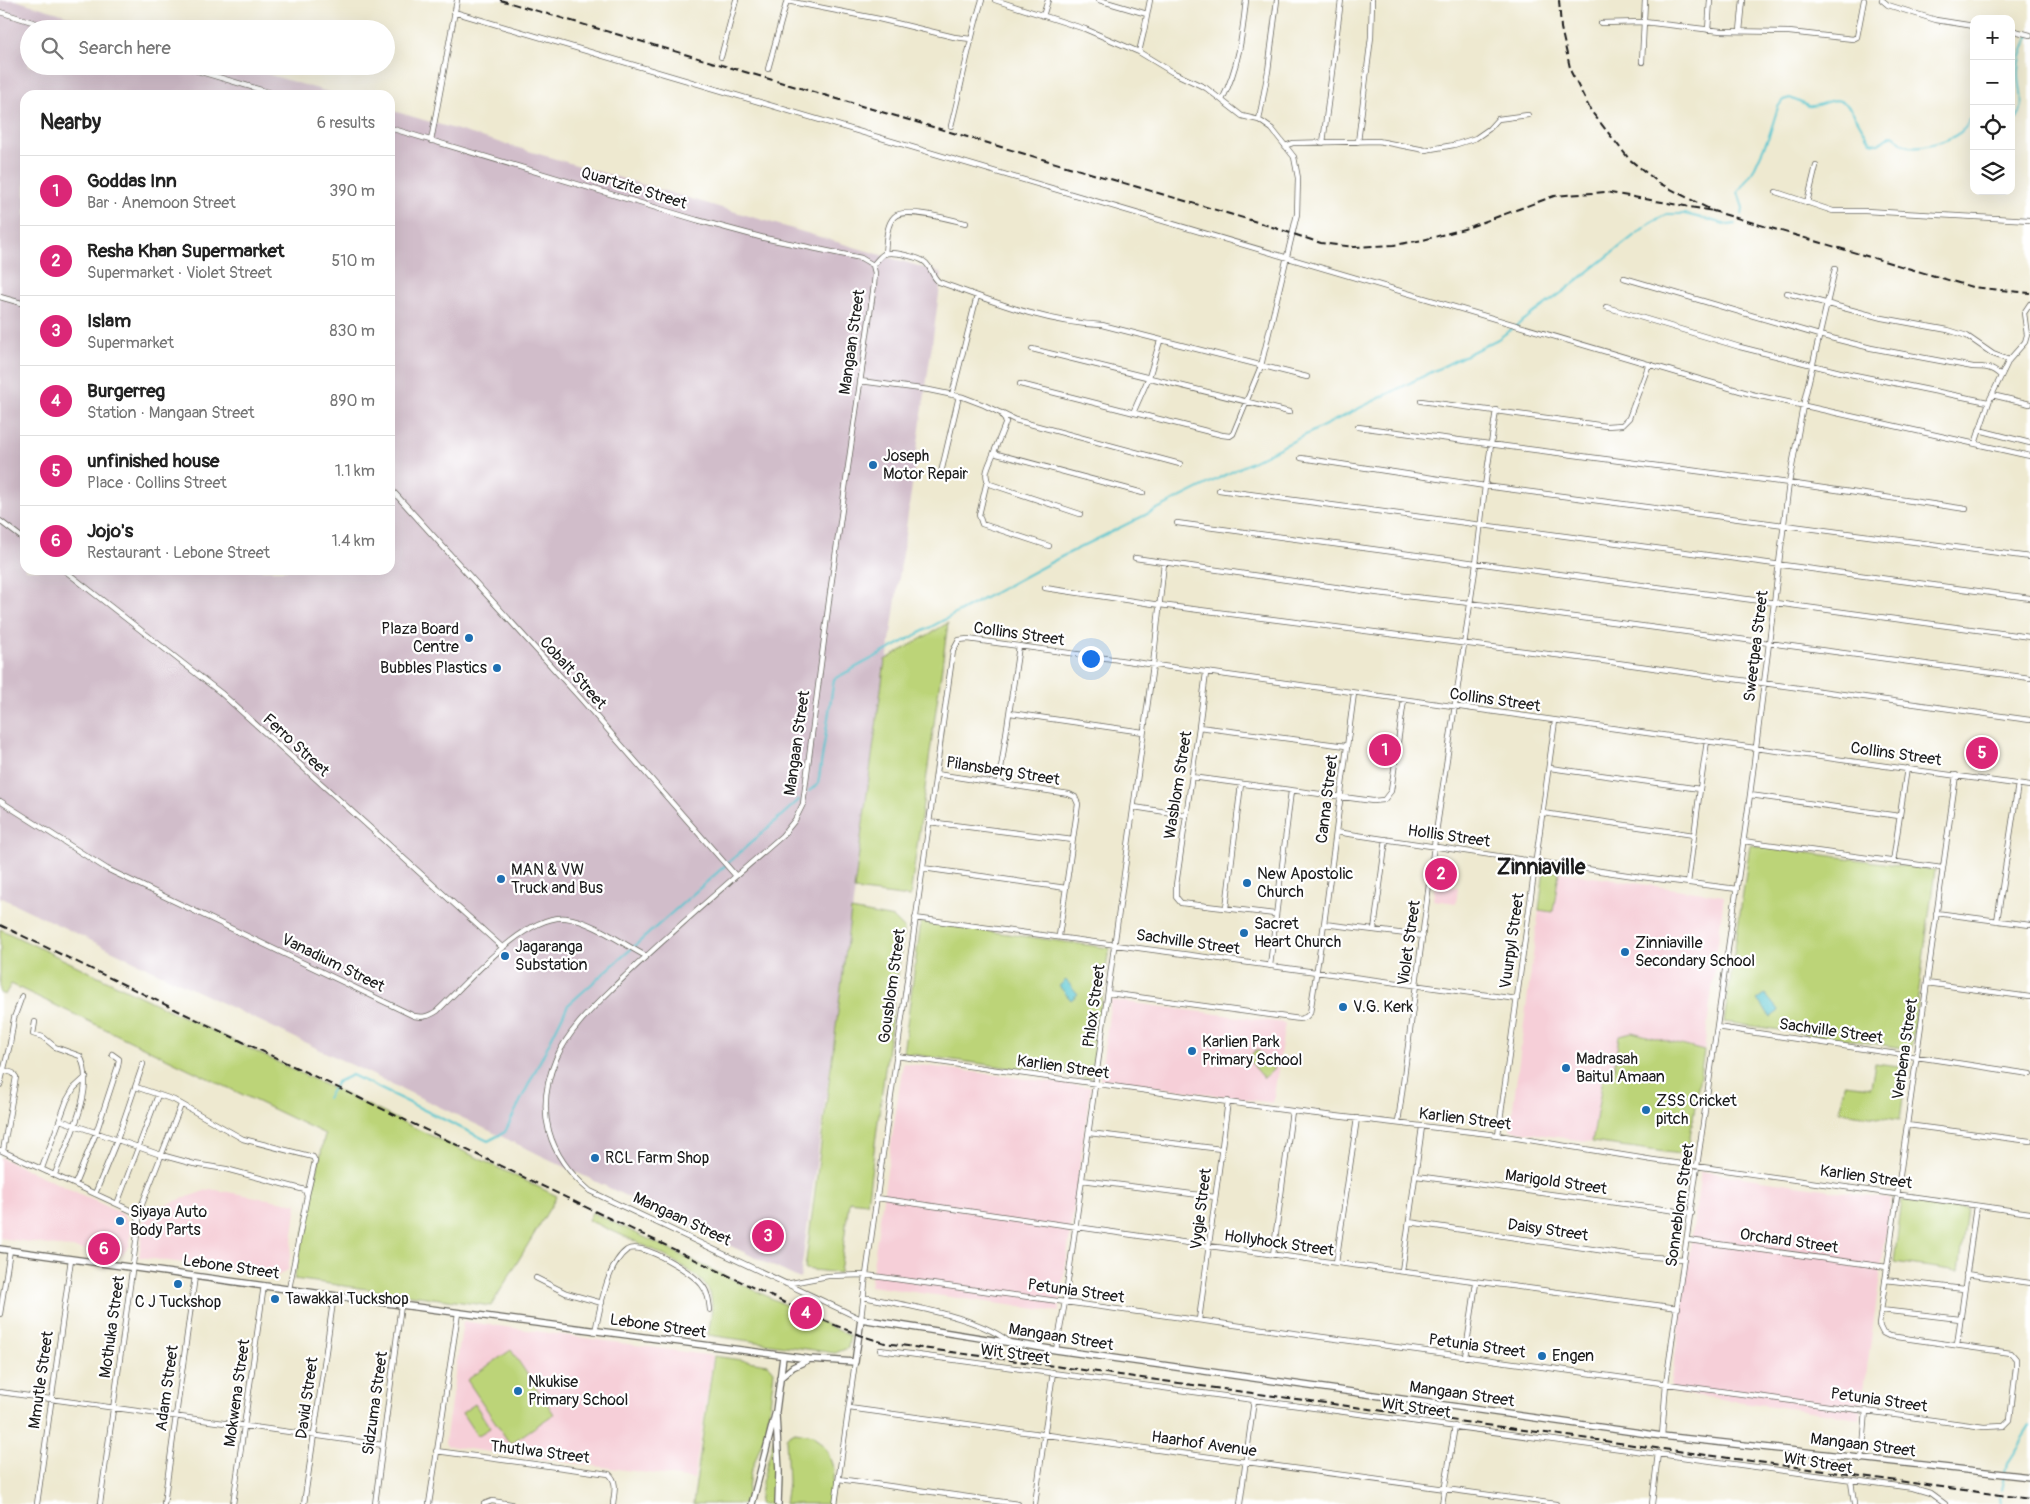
<!DOCTYPE html>
<html lang="en">
<head>
<meta charset="utf-8">
<style>
	:root { --surface:#fff; --page:#f6f6f6; --text:#222; --muted:#767676; --line:#e0e0e0; --accent:#db2777 }
	body { margin:0; font-family:Pangolin,sans-serif; background:var(--page); color:var(--text) }
	.controls { position:absolute; right:15px; top:15px; display:grid; overflow:hidden; border-radius:10px; box-shadow:0 5px 20px #0002 }
	.controls button { width:45px; height:45px; display:grid; place-items:center; padding:0; border:0; border-bottom:1px solid var(--line); background:var(--surface); color:var(--text); font:25px sans-serif }
	.you { position:absolute; left:1090px; top:658px; width:18px; height:18px; margin:-12px; border:4px solid #fff; border-radius:50%; background:#1a73e8; box-shadow:0 0 0 8px #1a73e833 }
	.badge { display:grid; place-items:center; width:32px; height:32px; border-radius:50%; background:var(--accent); color:#fff; font-size:16px; font-weight:700 }
	.pin { position:absolute; translate:-50% -50%; border:2px solid #fff; box-shadow:0 1px 5px #0006 }
	.list { margin:0; padding:0; list-style:none }
	h2 { display:flex; justify-content:space-between; align-items:center; height:65px; margin:0; padding:0 20px; font-size:21px }
	h2 small { font-size:16px; font-weight:400; color:var(--muted) }
	.list li { display:grid; grid-template-columns:32px 1fr auto; gap:15px; align-items:center; box-sizing:border-box; height:70px; padding:0 20px; border-top:1px solid var(--line) }
	.list b { display:block; font-size:19px; white-space:nowrap }
	.list p { margin:0; font-size:16px; white-space:nowrap; color:var(--muted) }
	.list em { font-size:16px; font-style:normal; color:var(--muted) }
	.icon { flex:none; width:28px; height:28px; fill:none; stroke:currentColor; stroke-width:2; stroke-linecap:round; stroke-linejoin:round }
	.map { position:relative; flex:none; width:2030px; height:1504px; overflow:hidden }
	.search { position:absolute; background:var(--surface); box-shadow:0 5px 20px #0002; left:20px; top:20px; width:375px; height:55px; display:flex; align-items:center; gap:12px; box-sizing:border-box; padding:0 18px; border-radius:28px; color:var(--muted); font-size:19px }
	.panel { position:absolute; background:var(--surface); box-shadow:0 5px 20px #0002; left:20px; top:90px; width:375px; height:485px; border-radius:15px }
	.map>svg:first-child { display:block }
	.built { fill:#f6cfd8 }
	.industrial { fill:#d1bdca }
	.green { fill:#bcd478; stroke:#6c784a }
	.water { fill:#59c6d0; stroke:#3a7176 }
	.lines { fill:none; stroke-linecap:round; stroke-linejoin:round }
	.stream { stroke:#59c6d0; stroke-width:2 }
	.minor-casing { stroke:#66645b; stroke-width:6 }
	.tertiary-casing { stroke:#66645b; stroke-width:8 }
	.minor { stroke:#fff; stroke-width:4.5 }
	.tertiary { stroke:#fff; stroke-width:5.5 }
	.rail { stroke:#1c1c1c; stroke-width:2; stroke-dasharray:8 4; stroke-linecap:butt }
	.poi-dot { fill:#1f6fb2; stroke:#fff; stroke-width:2 }
	.labels { text-anchor:middle; dominant-baseline:central; stroke-width:4.5; stroke-linejoin:round; paint-order:stroke }
	.street-label { font-size:16px; fill:#1c1c1c; stroke:#fff }
	.poi-label { font-size:16px; fill:#1c1c1c; stroke:#fff; text-anchor:start }
	.district-label { font-size:21px; font-weight:bold; fill:#1c1c1c; stroke:#fff }
</style>
</head>
<body>
<div class="map">
<svg width="2030" height="1504" viewBox="0 0 2030 1504">
	<rect width="100%" height="100%" fill="#fff"/>
	<filter id="ink" filterUnits="userSpaceOnUse"><feTurbulence type="fractalNoise" baseFrequency=".02" numOctaves="2"/><feDisplacementMap in="SourceGraphic" scale="10" xChannelSelector="R" yChannelSelector="G"/><feConvolveMatrix kernelMatrix="1 2 1 2 8 2 1 2 1" color-interpolation-filters="sRGB"/></filter>
	<filter id="wash" filterUnits="userSpaceOnUse"><feTurbulence type="fractalNoise" baseFrequency=".0096" numOctaves="4" result="noise"/><feDisplacementMap in="SourceGraphic" scale="20" xChannelSelector="R" yChannelSelector="G"/><feGaussianBlur stdDeviation="1.12" result="paint"/><feColorMatrix in="noise" values="0 0 0 0 0 0 0 0 0 0 0 0 0 0 0 0 0 1.4 0 .05"/><feComposite in="paint" operator="in"/></filter>
	<g filter="url(#wash)">
		<rect width="100%" height="100%" fill="#eee9d0"/>
		<!-- built -->
		<path class="built" d="M1559,872L1724,896L1704,1051L1632,1032L1613,1076L1602,1078L1592,1142L1510,1130L1539,910L1553,912Z
			M1435,885L1458,887L1456,903L1433,900Z
			M1111,1000L1285,1023L1273,1103L1100,1079Z
			M903,1063L1091,1087L1059,1312L870,1286Z
			M0,1157L121,1213L129,1222L131,1227L130,1245L122,1255L0,1238Z
			M1701,1171L1891,1199L1860,1418L1670,1392Z
			M210,1189L297,1204L288,1270L277,1276L139,1257L145,1212Z
			M463,1321L713,1356L694,1479L557,1461L555,1459L548,1458L547,1460L448,1446L445,1443Z"/>
		<!-- industrial -->
		<path class="industrial" d="M0,0H15L112,29H29V66H240L338,95H25V570H390V110L942,273L800,1279L0,897Z"/>
		<!-- green -->
		<path class="green" d="M948,623L910,897L854,890L885,660Z
			M1750,845L1935,870L1911,1049L1724,1022Z
			M1544,870L1559,872L1553,912L1539,910Z
			M851,910L894,918L904,928L867,1203L849,1201L840,1273L805,1269Z
			M921,922L1109,948L1091,1079L903,1053Z
			M0,929L557,1196L491,1306L294,1279L325,1134L11,984L5,995L0,993Z
			M1632,1032L1704,1051L1687,1155L1592,1142L1603,1078L1613,1076L1619,1035Z
			M1258,1050L1274,1069L1264,1078L1247,1058Z
			M1875,1063L1907,1067L1900,1120L1840,1112L1844,1084L1871,1087Z
			M1902,1200L1967,1208L1959,1271L1894,1262Z
			M592,1212L850,1336L848,1348L835,1353L708,1335C710,1322 714,1306 710,1293C699,1265 617,1234 588,1220Z
			M511,1350L554,1414L510,1444L467,1380Z
			M714,1356L768,1364L774,1371L767,1428L750,1474L746,1504H693Z
			M475,1404L490,1428L477,1436L462,1413Z
			M795,1432L813,1435L827,1450L834,1470L830,1504H785L788,1483L786,1437Z
			M774,1438L776,1484L773,1504H759L762,1482Z"/>
		<!-- water -->
		<path class="water" d="M1066,980L1078,994L1071,1000L1059,986Z
			M1765,994L1779,1011L1771,1017L1757,1000Z"/>
		<g class="lines">
			<!-- stream -->
			<path class="stream" d="M2011,125C2030,107 2018,92 2019,71C2019,60 2024,46 2029,36
				M1742,215L1743,208L1738,192L1753,171L1769,136L1778,107L1783,100L1790,98C1796,100 1802,104 1808,106C1822,108 1833,93 1847,105C1856,113 1862,131 1871,142C1885,146 1882,138 1893,135C1898,138 1901,143 1905,145C1920,150 1955,140 1965,128C1969,123 1968,119 1974,115
				M809,791L818,784L834,679L1061,557L1498,339L1564,291L1650,223L1667,214H1685L1729,225L1735,224
				M327,1098L337,1082L352,1075L488,1141L505,1132L568,1005L799,800
				M2001,1490L2007,1463L2030,1427
				M2000,1497L2001,1504"/>
		</g>
	</g>
	<g filter="url(#ink)">
		<g class="lines">
			<!-- minor casing -->
			<g class="minor-casing">
				<path id="minor" d="M995,0L1085,29L1139,52L1172,72L1206,88L1242,116L1259,120L1272,129L1294,157L1298,178L1297,214L1261,366L1233,434L1230,436L1222,435L1020,384
					M1099,0L1147,14
					M1882,0L1888,5L1936,20L1974,26
					M787,1L879,19L954,37L971,39
					M0,12L55,29
					M454,12L1702,380L1751,394L2030,456
					M1043,16L1048,0
					M1601,23L1644,22L1721,31L1789,32L1853,39L1857,37L1864,0
					M1708,30L1710,0
					M2011,30L2030,35
					M1740,31L1743,0
					M1139,52L1144,31L1150,0
					M721,57L736,0
					M1642,62L1645,0
					M181,66L278,95
					M768,69L787,0
					M1222,100C1239,66 1242,37 1246,0
					M1259,120L1268,71L1277,0
					M951,126C962,84 969,41 982,0
					M390,128L697,220L764,238L861,258L873,265
					M431,141L457,0
					M1358,142L1371,37L1372,0
					M1323,143L1341,0
					M1285,146L1293,143L1378,141L1425,150L1454,145L1476,138L1489,129L1498,119L1528,115
					M1776,192L1833,211H1865L2030,220
					M1807,203L1816,166
					M885,254C886,243 886,225 894,217C904,206 952,220 966,223
					M873,265L875,273L874,285L830,593L803,804L795,820L782,836C728,883 673,930 621,980C598,1003 569,1028 556,1059C534,1111 548,1156 590,1191L861,1319L866,1275L953,651L959,640L968,639L2030,786
					M873,265C876,262 880,256 884,254C892,251 920,257 926,263C932,269 932,277 939,282C992,301 1045,323 1102,325L1307,377
					M1624,278L1819,335L1871,348L1973,367C1985,367 1992,367 2001,376
					M1787,293L1882,318L1948,330L1967,336L1993,354L2009,360
					M0,297L25,304
					M1606,307L1740,347L1840,372L1988,402
					M1032,349L1289,412
					M860,381L929,390L963,397L984,405L1015,420L1180,464
					M952,395L977,296
					M1992,395L2030,404
					M1421,401L1606,426L1622,425L1629,418L1649,364
					M1001,413L1006,422L994,452L997,454L1143,493
					M1133,413L1149,377L1160,341
					M1358,427L1789,483L1966,509
					M1979,430L2030,443
					M1975,444L1990,399L2009,360L2025,342L2027,335L2024,313L2030,304
					M994,452C991,462 981,475 990,484L1080,514
					M1301,458L1485,486L2030,557
					M940,477L959,396
					M987,481L979,515L982,524L1049,546
					M390,488L581,699L736,876
					M1219,490L2030,598
					M0,521L25,540
					M1177,523L2030,637
					M1135,558L1377,593L1470,603L2030,678
					M64,570L221,693L503,948
					M1045,588L1160,605L1596,660L2030,720
					M1206,673L1199,727L1176,885V897L1181,903L1275,914
					M1010,713L1143,732
					M1199,727L1346,746
					M1550,768L1700,789
					M936,774L1069,794L1075,797L1078,804L1059,936
					M1192,777L1373,801L1384,800L1391,791L1404,700
					M999,782L1019,646
					M1750,795L1899,816
					M0,801L107,869L414,1016C424,1018 429,1016 437,1011C466,984 524,914 566,918C592,921 623,944 646,956
					M1134,807L1185,815
					M1543,813L1694,835
					M929,822L1073,840
					M1336,832L1634,876L1737,889
					M1743,841L1942,868
					M1893,862L1907,768
					M923,868L1066,888
					M1688,883L1700,789L1707,741
					M1226,908L1241,784
					M1936,913L2030,925
					M915,918L1517,999
					M1997,921L2018,784
					M1324,924L1423,936
					M1374,930L1386,839
					M1270,966L1291,791
					M1927,983L2030,997
					M1108,993L1300,1019L1306,1017L1310,1013L1324,924L1354,693
					M35,1022L33,1034L43,1037L55,1047L80,1056C97,1088 67,1143 55,1174
					M1717,1027L2030,1074
					M896,1056L1292,1111L1498,1135L1653,1160L2030,1213
					M0,1069L13,1073L16,1077L3,1151
					M0,1085L10,1044L14,1018L22,996
					M136,1087L174,1100L243,1139L313,1157L315,1161L307,1195
					M60,1120L161,1155L194,1164L226,1169L305,1190L307,1196L289,1289
					M1398,1123L1434,846L1476,564L1485,486L1496,410
					M1907,1125L2030,1141
					M1089,1133L1221,1149
					M1498,1135L1555,721
					M0,1150L117,1204L134,1212L139,1220L100,1504
					M42,1168L67,1100L74,1088L86,1077
					M1416,1176L1692,1213
					M1082,1180L1215,1197
					M75,1184L96,1133L118,1066L119,1059L112,1054
					M95,1194L117,1140L143,1064
					M877,1198L1209,1246L1678,1308
					M117,1204L158,1095
					M139,1220L141,1207L181,1105
					M1409,1222L1639,1256L1684,1259
					M1688,1240L1887,1267
					M1273,1255L1292,1111
					M1336,1263L1357,1118
					M1402,1271L1422,1127
					M1966,1274L2030,1283
					M536,1278L566,1293L602,1303
					M1885,1280L1964,1289
					M786,1284L828,1276L866,1275L1984,1427L2004,1426L2010,1420L2016,1367V1359L2011,1353L1889,1336L1883,1333L1879,1325L1956,775
					M863,1297C905,1305 977,1316 1009,1342
					M1881,1310L1960,1319
					M0,1314L10,1250
					M1199,1320L1228,1101
					M595,1332C600,1309 607,1264 627,1250C642,1241 692,1272 702,1285C708,1292 709,1301 710,1310
					M1957,1345L1976,1206
					M880,1350L1913,1488L1930,1493L1945,1504
					M1056,1350L1065,1302L1153,665L1164,563
					M1465,1357L1476,1283
					M0,1392L383,1445
					M849,1408L1556,1504
					M1662,1436L1666,1383L1750,795L1789,483L1803,406L1835,269
					M436,1451L609,1474C618,1482 614,1493 613,1504
					M1862,1460L1866,1410
					M839,1479L1018,1504
					M1851,1480L1854,1504
					M37,1504L71,1259
					M164,1504L195,1276
					M233,1504L264,1285
					M304,1504L334,1295
					M375,1504L401,1305
					M429,1504L458,1313
					M484,1504L492,1501L511,1504
					M835,1504L855,1362
					M1035,1504L1053,1372
					M1240,1504L1254,1400
					M1442,1504L1455,1426
					M1652,1504L1658,1453"/>
			</g>
			<!-- tertiary casing -->
			<g class="tertiary-casing">
				<path id="tertiary" d="M0,1249L401,1305L809,1359L855,1362L861,1319L1056,1350L1662,1436L2030,1477
					M780,1378L793,1367L808,1360
					M776,1415L779,1472L778,1504
					M752,1504L776,1411L783,1357"/>
			</g>
			<!-- minor -->
			<use href="#minor" class="minor"/>
			<!-- tertiary -->
			<use href="#tertiary" class="tertiary"/>
			<!-- rail -->
			<path class="rail" d="M500,0L1257,222L1321,243L1354,247L1394,245L1423,240L1464,229L1554,196L1605,192L1713,211
				M1559,0L1561,28L1571,72L1591,111L1629,159L1659,183L1713,211L1972,287L2030,293
				M0,925L806,1313L859,1335L885,1343L2030,1499"/>
		</g>
	</g>
	<!-- markers -->
	<g class="poi-dot">
		<circle cx="873" cy="465" r="5"/>
		<circle cx="469" cy="638" r="5"/>
		<circle cx="497" cy="668" r="5"/>
		<circle cx="501" cy="879" r="5"/>
		<circle cx="1247" cy="883" r="5"/>
		<circle cx="1244" cy="933" r="5"/>
		<circle cx="1625" cy="952" r="5"/>
		<circle cx="505" cy="956" r="5"/>
		<circle cx="1343" cy="1007" r="5"/>
		<circle cx="1192" cy="1051" r="5"/>
		<circle cx="1566" cy="1068" r="5"/>
		<circle cx="1646" cy="1110" r="5"/>
		<circle cx="595" cy="1158" r="5"/>
		<circle cx="120" cy="1221" r="5"/>
		<circle cx="178" cy="1284" r="5"/>
		<circle cx="275" cy="1299" r="5"/>
		<circle cx="1542" cy="1356" r="5"/>
		<circle cx="518" cy="1391" r="5"/>
	</g>
	<g class="labels">
		<!-- street labels -->
		<g class="street-label">
			<text transform="translate(634 188) rotate(17)">Quartzite Street</text>
			<text transform="translate(852 342) rotate(-82)">Mangaan Street</text>
			<text transform="translate(1019 634) rotate(8)">Collins Street</text>
			<text transform="translate(1756 646) rotate(-83)">Sweetpea Street</text>
			<text transform="translate(573 673) rotate(48)">Cobalt Street</text>
			<text transform="translate(1495 700) rotate(8)">Collins Street</text>
			<text transform="translate(797 743) rotate(-82)">Mangaan Street</text>
			<text transform="translate(296 745) rotate(43)">Ferro Street</text>
			<text transform="translate(1896 754) rotate(8)">Collins Street</text>
			<text transform="translate(1003 771) rotate(9)">Pilansberg Street</text>
			<text transform="translate(1178 785) rotate(-81)">Wasblom Street</text>
			<text transform="translate(1327 799) rotate(-83)">Canna Street</text>
			<text transform="translate(1449 836) rotate(8)">Hollis Street</text>
			<text transform="translate(1512 941) rotate(-82)">Vuurpyl Street</text>
			<text transform="translate(1188 942) rotate(8)">Sachville Street</text>
			<text transform="translate(1409 943) rotate(-82)">Violet Street</text>
			<text transform="translate(333 963) rotate(26)">Vanadium Street</text>
			<text transform="translate(892 986) rotate(-82)">Gousblom Street</text>
			<text transform="translate(1094 1006) rotate(-82)">Phlox Street</text>
			<text transform="translate(1831 1031) rotate(8)">Sachville Street</text>
			<text transform="translate(1905 1049) rotate(-82)">Verbena Street</text>
			<text transform="translate(1063 1067) rotate(8)">Karlien Street</text>
			<text transform="translate(1465 1119) rotate(7)">Karlien Street</text>
			<text transform="translate(1866 1177) rotate(8)">Karlien Street</text>
			<text transform="translate(1556 1182) rotate(8)">Marigold Street</text>
			<text transform="translate(1680 1205) rotate(-82)">Sonneblom Street</text>
			<text transform="translate(1201 1209) rotate(-83)">Vygie Street</text>
			<text transform="translate(682 1219) rotate(25)">Mangaan Street</text>
			<text transform="translate(1548 1230) rotate(8)">Daisy Street</text>
			<text transform="translate(1789 1241) rotate(8)">Orchard Street</text>
			<text transform="translate(1279 1243) rotate(8)">Hollyhock Street</text>
			<text transform="translate(231 1267) rotate(8)">Lebone Street</text>
			<text transform="translate(1076 1291) rotate(8)">Petunia Street</text>
			<text transform="translate(658 1326) rotate(8)">Lebone Street</text>
			<text transform="translate(112 1327) rotate(-82)">Mothuka Street</text>
			<text transform="translate(1061 1337) rotate(9)">Mangaan Street</text>
			<text transform="translate(1477 1346) rotate(8)">Petunia Street</text>
			<text transform="translate(1015 1354) rotate(7)">Wit Street</text>
			<text transform="translate(41 1380) rotate(-82)">Mmutle Street</text>
			<text transform="translate(167 1388) rotate(-82)">Adam Street</text>
			<text transform="translate(237 1393) rotate(-82)">Mokwena Street</text>
			<text transform="translate(1462 1394) rotate(8)">Mangaan Street</text>
			<text transform="translate(307 1398) rotate(-82)">David Street</text>
			<text transform="translate(1879 1400) rotate(8)">Petunia Street</text>
			<text transform="translate(375 1403) rotate(-82)">Sidzuma Street</text>
			<text transform="translate(1416 1408) rotate(8)">Wit Street</text>
			<text transform="translate(1204 1444) rotate(8)">Haarhof Avenue</text>
			<text transform="translate(1863 1445) rotate(7)">Mangaan Street</text>
			<text transform="translate(540 1452) rotate(7)">Thutlwa Street</text>
			<text transform="translate(1818 1463) rotate(9)">Wit Street</text>
		</g>
		<!-- poi labels -->
		<g class="poi-label">
			<text x="883" y="456">Joseph<tspan x="883" dy="18">Motor Repair</tspan></text>
			<text x="459" y="629" text-anchor="end">Plaza Board<tspan x="459" dy="18">Centre</tspan></text>
			<text x="487" y="668" text-anchor="end">Bubbles Plastics</text>
			<text x="511" y="870">MAN &amp; VW<tspan x="511" dy="18">Truck and Bus</tspan></text>
			<text x="1257" y="874">New Apostolic<tspan x="1257" dy="18">Church</tspan></text>
			<text x="1254" y="924">Sacret<tspan x="1254" dy="18">Heart Church</tspan></text>
			<text x="1635" y="943">Zinniaville<tspan x="1635" dy="18">Secondary School</tspan></text>
			<text x="515" y="947">Jagaranga<tspan x="515" dy="18">Substation</tspan></text>
			<text x="1353" y="1007">V.G. Kerk</text>
			<text x="1202" y="1042">Karlien Park<tspan x="1202" dy="18">Primary School</tspan></text>
			<text x="1576" y="1059">Madrasah<tspan x="1576" dy="18">Baitul Amaan</tspan></text>
			<text x="1656" y="1101">ZSS Cricket<tspan x="1656" dy="18">pitch</tspan></text>
			<text x="605" y="1158">RCL Farm Shop</text>
			<text x="130" y="1212">Siyaya Auto<tspan x="130" dy="18">Body Parts</tspan></text>
			<text x="285" y="1299">Tawakkal Tuckshop</text>
			<text x="178" y="1302" text-anchor="middle">C J Tuckshop</text>
			<text x="1552" y="1356">Engen</text>
			<text x="528" y="1382">Nkukise<tspan x="528" dy="18">Primary School</tspan></text>
		</g>
		<!-- district labels -->
		<g class="district-label">
			<text x="1541" y="867">Zinniaville</text>
		</g>
	</g>
</svg>
<div class="controls">
<button>+</button>
<button>−</button>
<button><svg class="icon" aria-label="locate" viewBox="0 0 24 24"><circle cx="12" cy="12" r="6"/><path d="M12 2v4M12 18v4M2 12h4M18 12h4"/></svg></button>
<button><svg class="icon" aria-label="layers" viewBox="0 0 24 24"><path d="M12 4l9 5-9 5-9-5zM3 14l9 5 9-5"/></svg></button>
</div>
<div class="you"></div>
<div class="pin badge" style="left:1385px;top:750px">1</div>
<div class="pin badge" style="left:1441px;top:874px">2</div>
<div class="pin badge" style="left:768px;top:1236px">3</div>
<div class="pin badge" style="left:806px;top:1313px">4</div>
<div class="pin badge" style="left:1982px;top:753px">5</div>
<div class="pin badge" style="left:104px;top:1249px">6</div>
<div class="search"><svg class="icon" aria-label="search" viewBox="0 0 24 24"><circle cx="10" cy="10" r="6"/><path d="M15 15l6 6"/></svg>Search here</div>
<section class="panel">
<h2>Nearby<small>6 results</small></h2>
<ul class="list">
<li><span class="badge">1</span><div><b>Goddas Inn</b><p>Bar · Anemoon Street</p></div><em>390 m</em></li>
<li><span class="badge">2</span><div><b>Resha Khan Supermarket</b><p>Supermarket · Violet Street</p></div><em>510 m</em></li>
<li><span class="badge">3</span><div><b>Islam</b><p>Supermarket</p></div><em>830 m</em></li>
<li><span class="badge">4</span><div><b>Burgerreg</b><p>Station · Mangaan Street</p></div><em>890 m</em></li>
<li><span class="badge">5</span><div><b>unfinished house</b><p>Place · Collins Street</p></div><em>1.1 km</em></li>
<li><span class="badge">6</span><div><b>Jojo's</b><p>Restaurant · Lebone Street</p></div><em>1.4 km</em></li>
</ul>
</section>
</div>
</body>
</html>
